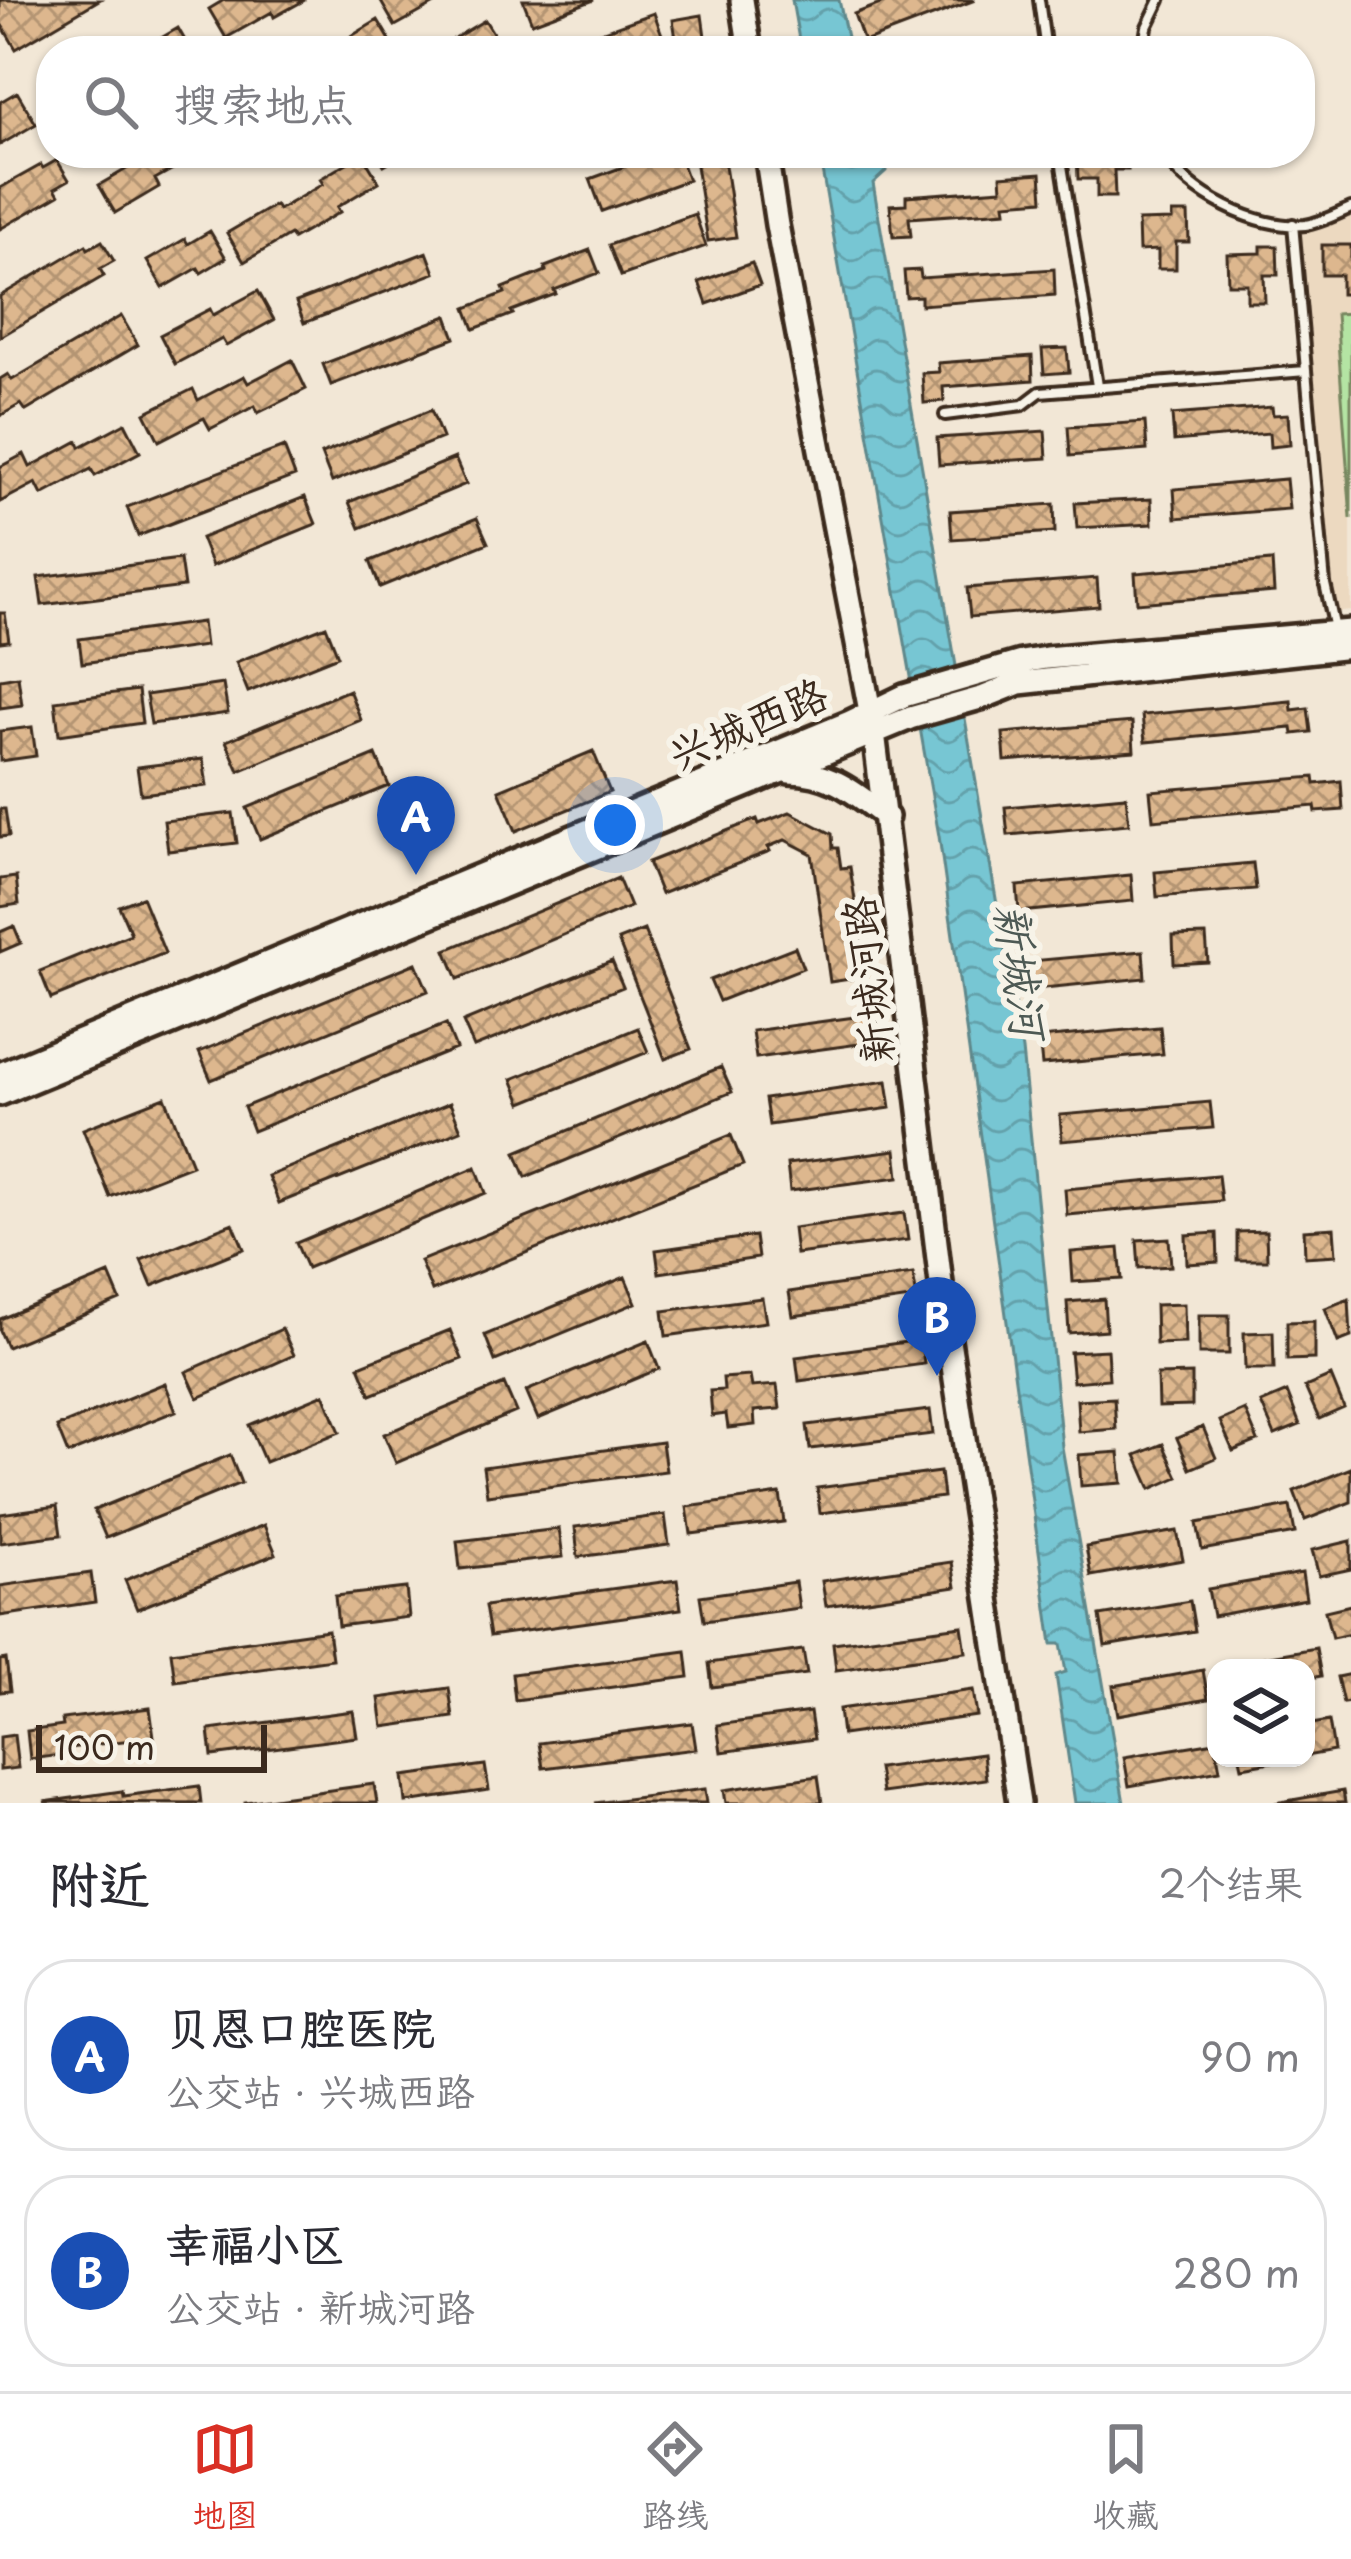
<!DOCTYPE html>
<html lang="zh">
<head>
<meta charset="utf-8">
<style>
	:root { --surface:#fff; --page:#f2f2f3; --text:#2b2b33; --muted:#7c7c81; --line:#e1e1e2; --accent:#d93025 }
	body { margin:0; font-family:"Playpen Sans","LXGW WenKai TC",sans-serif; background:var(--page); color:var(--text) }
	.controls { position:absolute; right:36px; bottom:36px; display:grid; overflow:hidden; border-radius:24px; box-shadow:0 3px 9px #0004 }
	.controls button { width:108px; height:108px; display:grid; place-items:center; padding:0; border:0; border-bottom:3px solid var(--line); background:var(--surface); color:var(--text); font:60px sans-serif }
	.scale { position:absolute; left:36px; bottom:30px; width:231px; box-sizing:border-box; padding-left:12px; border:6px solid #3b2a1e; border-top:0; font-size:33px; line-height:42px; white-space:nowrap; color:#3b2a1e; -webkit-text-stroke:9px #f7f3e8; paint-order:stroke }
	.you { position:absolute; left:615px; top:825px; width:42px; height:42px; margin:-30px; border:9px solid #fff; border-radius:50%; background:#1a73e8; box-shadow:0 0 0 18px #1a73e833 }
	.badge { display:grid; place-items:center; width:78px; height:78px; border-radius:50%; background:var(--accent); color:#fff; font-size:39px; font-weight:700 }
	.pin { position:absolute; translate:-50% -99px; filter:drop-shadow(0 3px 6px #0008) }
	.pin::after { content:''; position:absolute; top:63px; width:42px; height:36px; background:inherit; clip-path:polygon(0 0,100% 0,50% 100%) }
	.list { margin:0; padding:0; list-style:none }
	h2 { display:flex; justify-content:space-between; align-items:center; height:156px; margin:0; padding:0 48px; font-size:51px }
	h2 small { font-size:39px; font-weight:400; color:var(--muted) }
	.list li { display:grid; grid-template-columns:78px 1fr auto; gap:36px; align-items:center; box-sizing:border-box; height:192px; margin:0 24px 24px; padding:0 24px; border:3px solid var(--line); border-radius:48px }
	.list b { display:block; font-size:45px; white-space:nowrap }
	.list p { margin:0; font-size:39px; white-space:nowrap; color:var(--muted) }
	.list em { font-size:39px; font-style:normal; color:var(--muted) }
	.icon { flex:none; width:66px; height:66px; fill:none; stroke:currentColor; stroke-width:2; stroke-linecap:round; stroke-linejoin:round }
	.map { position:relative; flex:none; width:1351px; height:1803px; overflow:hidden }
	.search { position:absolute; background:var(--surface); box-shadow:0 3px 9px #0004; left:36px; right:36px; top:36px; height:132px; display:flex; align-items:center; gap:30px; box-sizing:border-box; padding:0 42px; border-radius:48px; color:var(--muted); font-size:45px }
	.sheet { height:588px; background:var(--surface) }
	nav { display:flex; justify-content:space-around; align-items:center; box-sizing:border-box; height:168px; border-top:3px solid var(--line); background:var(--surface); font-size:33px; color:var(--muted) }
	nav a { display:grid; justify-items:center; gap:6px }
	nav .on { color:var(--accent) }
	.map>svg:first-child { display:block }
	.built { fill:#ecd9c0 }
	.park { fill:#b4e4a3; stroke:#788760; stroke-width:3 }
	.water { fill:url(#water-waves); stroke:#5f888b; stroke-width:3 }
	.building { fill:url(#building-cross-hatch); stroke:#3b2a1e; stroke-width:3 }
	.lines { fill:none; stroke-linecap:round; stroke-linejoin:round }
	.service-casing { stroke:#3b2a1e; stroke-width:16 }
	.tertiary-casing { stroke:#3b2a1e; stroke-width:30 }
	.service { stroke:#f7f3e8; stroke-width:8 }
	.tertiary { stroke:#f7f3e8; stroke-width:21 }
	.labels { text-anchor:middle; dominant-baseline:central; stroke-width:12; stroke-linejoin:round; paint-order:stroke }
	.street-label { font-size:42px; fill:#3b2a1e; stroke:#f7f3e8 }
	.water-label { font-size:45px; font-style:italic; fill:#4d5954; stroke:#f7f3e8 }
</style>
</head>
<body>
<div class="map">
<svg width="1351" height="1803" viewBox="0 0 1351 1803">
	<defs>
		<pattern id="water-waves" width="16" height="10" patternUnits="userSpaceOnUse" patternTransform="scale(3)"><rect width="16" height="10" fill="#77c6d3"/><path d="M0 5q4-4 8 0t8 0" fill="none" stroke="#63a1ab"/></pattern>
		<pattern id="building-cross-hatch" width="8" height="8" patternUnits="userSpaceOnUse" patternTransform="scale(3)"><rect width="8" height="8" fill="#ddb78e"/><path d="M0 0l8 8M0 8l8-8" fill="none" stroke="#b49573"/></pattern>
	</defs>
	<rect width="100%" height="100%" fill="#f2e7d6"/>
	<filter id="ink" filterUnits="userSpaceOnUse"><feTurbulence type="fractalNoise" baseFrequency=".00833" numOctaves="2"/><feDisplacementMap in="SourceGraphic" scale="24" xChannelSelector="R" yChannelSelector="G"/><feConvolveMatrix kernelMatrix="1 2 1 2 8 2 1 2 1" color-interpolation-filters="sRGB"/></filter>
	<g filter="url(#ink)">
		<!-- built -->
		<path class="built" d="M1351,208V611L1331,613L1293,224L1305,225Z"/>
		<!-- park -->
		<path class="park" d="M1351,313V519L1336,314Z"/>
		<!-- water -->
		<path class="water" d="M792,0H839L850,51H801Z
			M819,153H888L886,171L873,183L1022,1050L1062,1447L1124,1803H1075L1056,1675L1066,1672L1061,1644H1052L939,836Z"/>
		<!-- building -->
		<path class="building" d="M0,0H99L16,49L0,22Z
			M224,0H305L274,17L272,12L226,38L209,9Z
			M380,0H442L395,26Z
			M523,0H594L532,23Z
			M891,0H975L864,42L854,14Z
			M654,13L665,43L642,51H548Z
			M702,15L707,51H678L673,20Z
			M378,20L393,45L384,51H312L331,40L335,46Z
			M485,20L501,46L492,51H433Z
			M178,28L191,51H139Z
			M17,92L36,124L0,145V102Z
			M138,153L198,155L155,179L159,187L115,213L99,185L142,160Z
			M377,153H405L384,165Z
			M661,153H678L688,180L602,211L590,179Z
			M694,153H723L736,237L708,241Z
			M1077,153H1127L1128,170H1114L1115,197H1097V179H1078Z
			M362,154L379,182L337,207L340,212L293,239L290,235L244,262L227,233L275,205L278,210L323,184L320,179Z
			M57,160L69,180L55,188L59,195L0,229V188L41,165L43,168Z
			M1041,173L1043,200L1005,203L1006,211L909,218L911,236L893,237L890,205L906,204V196L1002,189L1001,176Z
			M1172,213H1188L1189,242H1176V269H1158V250L1139,251L1138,221L1172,220Z
			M695,214L706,246L621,276L609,245Z
			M210,231L226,258L201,273L198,268L163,288L147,261L185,239L188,244Z
			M102,241L114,261L100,269L104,276L0,337V296L86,245L88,249Z
			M1322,245H1351V294H1341V275H1322Z
			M1261,246H1277L1278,275H1264L1265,302H1247V284H1228L1227,254L1261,253Z
			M590,250L599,273L554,290L556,294L511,311L513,314L474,329L466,308L505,293L503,288L546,271L545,267Z
			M427,252L435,273L304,323L296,302Z
			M752,263L760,285L707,304L699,282Z
			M1054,269L1055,295L921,305V296L906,297L904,271L920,270L921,278Z
			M258,291L274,320L226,346L222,339L175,364L160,335L210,309L213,315Z
			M121,316L138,345L26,411L21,404L0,416V379L8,374L12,380Z
			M447,316L455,338L331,385L323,364Z
			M1067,348L1069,372L1044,374L1042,349Z
			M1032,356L1033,380L943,387L944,401L924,403L922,373L939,372L938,363Z
			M292,360L306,389L258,413L255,406L210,429L204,418L159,441L145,413L193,389L198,400L244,376L248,383Z
			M1272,407L1273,415L1288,414L1290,445L1270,447L1269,433L1174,441L1172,415Z
			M431,410L442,438L332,482L321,454Z
			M1145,422L1147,450L1070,456L1068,427Z
			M125,423L140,452L95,476L91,469L42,495L36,483L0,502V467L24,454L30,467L78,441L80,447Z
			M1045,431L1047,458L939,465L937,438Z
			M284,447L295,476L138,536L127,507Z
			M455,458L466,484L360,528L349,502Z
			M1286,479L1289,509L1176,518L1174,489Z
			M305,497L316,524L212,566L201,538Z
			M1151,499L1152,524L1077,528L1075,503Z
			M1054,504L1055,532L952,539L950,511Z
			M477,518L488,543L380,587L370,561Z
			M180,559L184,587L42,605L38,577Z
			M1272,561L1274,592L1137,603L1135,573Z
			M1097,578L1099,606L970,617L967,588Z
			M0,613H5L9,641L0,642Z
			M202,622L205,646L82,663L79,639Z
			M326,626L338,656L248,692L236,662Z
			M18,676L22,705L0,708V679Z
			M223,684L228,713L151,724L146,695Z
			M138,690L142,723L59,735L55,701Z
			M349,690L361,720L239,771L226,741Z
			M1291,701L1292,710L1308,708L1311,732L1293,734L1292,728L1145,742L1142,715Z
			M1132,722L1134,751L1005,761L1003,733Z
			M32,727L36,756L0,761V731Z
			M593,751L610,792L516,831L499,790Z
			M376,755L389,786L260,839L247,808Z
			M203,759L207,786L141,794L137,767Z
			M1314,777L1315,784L1341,781L1343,810L1316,812L1315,806L1153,820L1150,791Z
			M1126,796L1129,824L1008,835L1005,807Z
			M0,809H5L9,836L0,837Z
			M790,812L832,834L833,848H838L841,868L850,867L866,973L856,975L857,978L830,982L812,854L785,840L768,847L770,851L661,894L648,862L757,819L759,824Z
			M233,813L237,843L168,851L164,821Z
			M1253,863L1256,889L1157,897L1155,872Z
			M1131,875L1133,901L1019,912L1017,886Z
			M16,877L19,904L0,907V879Z
			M618,878L630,907L458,979L446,950Z
			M142,897L165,953L51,999L40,971L131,934L119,906Z
			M14,926L21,943L0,952V932Z
			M644,930L691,1049L665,1059L618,940Z
			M1206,935L1208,962L1174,964L1173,936Z
			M795,947L803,968L719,1001L710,980Z
			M1143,951L1145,978L1033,989L1030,961Z
			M612,961L623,987L474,1047L463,1022Z
			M416,963L428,991L211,1080L199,1052Z
			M877,1014L881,1041L756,1058L752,1031Z
			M446,1024L456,1049L253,1131L244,1107Z
			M1160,1027L1163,1054L1042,1065L1039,1038Z
			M638,1028L648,1052L522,1103L512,1079Z
			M721,1067L732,1092L526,1177L516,1152Z
			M887,1081L891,1108L769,1125L765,1099Z
			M165,1097L192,1165L110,1197L83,1129Z
			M1210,1102L1213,1128L1062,1141L1060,1115Z
			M450,1103L461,1130L279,1203L268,1176Z
			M731,1135L743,1165L432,1291L420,1261Z
			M896,1150L899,1177L790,1191L787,1164Z
			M476,1167L486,1193L307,1268L296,1243Z
			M1218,1175L1221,1201L1067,1215L1065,1189Z
			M904,1213L908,1240L796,1254L793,1228Z
			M233,1223L244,1249L152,1286L141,1260Z
			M1334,1228L1336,1255L1305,1257L1304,1230Z
			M1266,1231L1267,1260H1237V1232Z
			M1217,1233L1218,1262L1187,1264L1186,1235Z
			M755,1236L758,1258L659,1273L656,1250Z
			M1169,1238L1171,1266L1139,1268L1137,1240Z
			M1119,1248L1122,1279L1073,1282L1071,1252Z
			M109,1274L120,1300L7,1347L0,1331V1319Z
			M913,1274L917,1298L793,1316L789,1292Z
			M625,1277L636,1303L495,1361L485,1335Z
			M762,1298L766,1322L666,1336L663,1311Z
			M1104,1299L1106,1330L1069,1333L1067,1302Z
			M1349,1299L1351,1337L1338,1342L1325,1308Z
			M1184,1304L1185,1343L1156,1344L1155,1305Z
			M1199,1315H1229V1354H1199Z
			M1314,1321V1359L1287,1360V1322Z
			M282,1329L294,1355L198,1398L186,1372Z
			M450,1330L462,1359L371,1395L359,1366Z
			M1273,1332L1274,1369H1245L1244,1333Z
			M921,1340L924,1364L799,1381L796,1357Z
			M648,1341L659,1369L538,1419L526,1391Z
			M1107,1350L1109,1379L1073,1382L1070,1352Z
			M1192,1374V1406L1158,1407L1157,1375Z
			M750,1376L752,1387L777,1385L780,1409L754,1411L755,1425L728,1428L726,1414L712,1416L710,1391L724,1390L723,1378Z
			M1331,1376L1344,1408L1319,1419L1305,1387Z
			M165,1383L176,1411L68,1454L57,1427Z
			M504,1384L516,1412L396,1463L384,1434Z
			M1287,1392L1300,1425L1275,1435L1261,1403Z
			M324,1394L340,1432L265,1462L249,1425Z
			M1114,1398L1116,1429L1079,1432L1077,1400Z
			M930,1410L933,1434L810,1449L807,1425Z
			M1245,1410L1258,1441L1233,1451L1220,1421Z
			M1203,1427L1216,1458L1190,1469L1177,1438Z
			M662,1442L666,1471L487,1495L483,1467Z
			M1163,1444L1178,1477L1151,1489L1136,1455Z
			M1119,1452L1122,1483L1081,1486L1079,1455Z
			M230,1455L241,1483L106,1538L94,1510Z
			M1351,1468V1502L1305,1520L1294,1491Z
			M940,1472L943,1497L820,1513L817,1488Z
			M780,1494L784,1522L691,1534L687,1507Z
			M57,1506L61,1535L0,1543V1514Z
			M1290,1506L1295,1533L1202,1550L1197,1523Z
			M665,1515L669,1545L578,1557L575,1527Z
			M264,1525L276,1554L137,1609L125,1580Z
			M559,1529L563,1557L460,1569L457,1541Z
			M1177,1531L1183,1560L1091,1576L1086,1547Z
			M1351,1541V1569L1319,1576L1312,1550Z
			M952,1562L956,1587L826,1606L822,1581Z
			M91,1573L95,1602L0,1616V1586Z
			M1302,1573L1306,1599L1213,1616L1208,1589Z
			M677,1580L681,1609L490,1636L485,1606Z
			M795,1582L799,1608L704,1621L700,1596Z
			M406,1588L409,1617L338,1626L335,1596Z
			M1190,1601L1195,1631L1105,1646L1100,1616Z
			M1351,1605V1634L1332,1638L1325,1611Z
			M962,1626L966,1652L836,1670L833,1643Z
			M328,1630L332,1659L175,1681L171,1652Z
			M1316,1648L1321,1676L1306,1679V1668H1226L1225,1664Z
			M803,1650L807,1674L712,1687L709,1663Z
			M686,1651L689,1677L515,1700L512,1674Z
			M6,1659L10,1691L0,1692V1660Z
			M1203,1670L1208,1699L1118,1715L1113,1686Z
			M1351,1674V1702L1343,1703L1337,1677Z
			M449,1688L453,1717L383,1727L379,1698Z
			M973,1690L977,1716L842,1735L839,1709Z
			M150,1708L154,1737L69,1748V1754L30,1759L27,1731L63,1726L62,1719Z
			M353,1711L357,1737L212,1756L209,1730Z
			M810,1712L814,1739L721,1752L717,1725Z
			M1329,1721L1334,1751L1306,1756V1725Z
			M692,1723L696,1749L543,1768L539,1743Z
			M14,1735L18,1768L0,1770V1737Z
			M1215,1742L1220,1770L1129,1786L1124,1757Z
			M983,1754L986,1779L882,1793L878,1768Z
			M1240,1758H1296L1242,1767Z
			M485,1765L489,1790L406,1802L403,1776Z
			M818,1776L822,1803H726L724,1790Z
			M374,1784L377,1803H245V1802Z
			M199,1786L201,1803L44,1802L122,1791L123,1796Z
			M705,1789L707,1803H595Z
			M1343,1791L1345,1803H1275Z"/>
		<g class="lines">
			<!-- service casing -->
			<g class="service-casing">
				<path id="service" d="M1039,0L1046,51
					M1143,51L1147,27L1160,0
					M1060,153L1097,386
					M1163,153C1187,194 1258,230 1305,225C1320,223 1337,214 1351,208
					M1293,224L1325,584L1335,629
					M945,415L1023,405L1040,392L1306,371"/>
			</g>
			<!-- tertiary casing -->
			<g class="tertiary-casing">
				<path id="tertiary" d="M742,0L750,51
					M766,153L777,225L874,732L943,1300L1019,1803
					M789,772C833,773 852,791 887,817
					M0,1074L850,722L904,696L1021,662L1046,658L1351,631
					M0,1094L910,718L984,697L1019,683L1351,647"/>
			</g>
			<!-- service -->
			<use href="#service" class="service"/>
			<!-- tertiary -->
			<use href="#tertiary" class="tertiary"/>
		</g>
	</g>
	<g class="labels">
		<!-- street labels -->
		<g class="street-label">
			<text transform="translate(747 722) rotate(-23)">兴城西路</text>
			<text transform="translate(866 980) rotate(-97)">新城河路</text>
		</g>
		<!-- water labels -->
		<g class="water-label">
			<text transform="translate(1023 970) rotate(82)">新城河</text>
		</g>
	</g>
</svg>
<div class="controls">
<button><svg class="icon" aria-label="layers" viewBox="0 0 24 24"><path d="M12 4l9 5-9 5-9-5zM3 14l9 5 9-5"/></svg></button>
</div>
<div class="scale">100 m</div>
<div class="you"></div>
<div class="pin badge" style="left:416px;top:875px;background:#1a4fb4">A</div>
<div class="pin badge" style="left:937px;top:1376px;background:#1a4fb4">B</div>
<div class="search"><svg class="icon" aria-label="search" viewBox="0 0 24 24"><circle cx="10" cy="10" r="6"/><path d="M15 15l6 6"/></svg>搜索地点</div>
</div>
<section class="sheet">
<h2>附近<small>2个结果</small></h2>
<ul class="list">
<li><span class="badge" style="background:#1a4fb4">A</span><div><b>贝恩口腔医院</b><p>公交站 · 兴城西路</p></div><em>90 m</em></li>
<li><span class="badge" style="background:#1a4fb4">B</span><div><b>幸福小区</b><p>公交站 · 新城河路</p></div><em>280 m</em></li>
</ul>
</section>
<nav>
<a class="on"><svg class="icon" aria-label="map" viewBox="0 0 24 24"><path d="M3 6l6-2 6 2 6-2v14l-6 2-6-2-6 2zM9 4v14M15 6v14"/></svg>地图</a>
<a><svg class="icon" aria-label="directions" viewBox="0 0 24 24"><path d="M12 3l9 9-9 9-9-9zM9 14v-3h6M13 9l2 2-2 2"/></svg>路线</a>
<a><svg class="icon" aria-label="saved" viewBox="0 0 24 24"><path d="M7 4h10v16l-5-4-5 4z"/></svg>收藏</a>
</nav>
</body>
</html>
